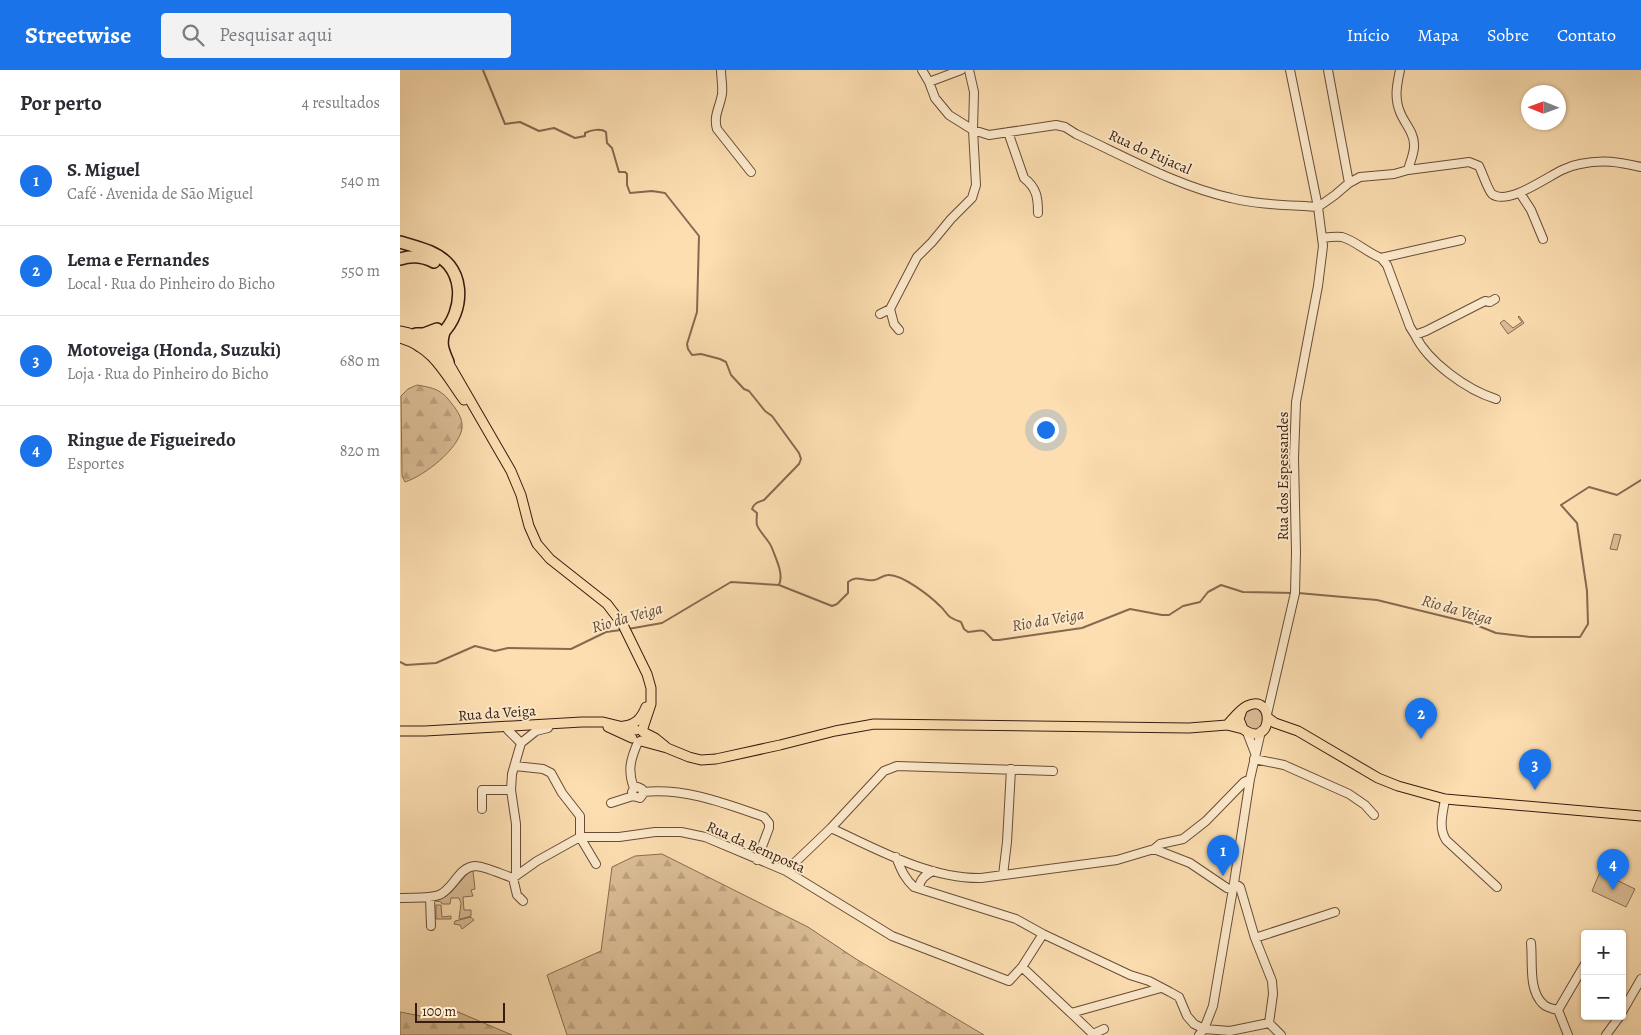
<!DOCTYPE html>
<html lang="pt">
<head>
<meta charset="utf-8">
<style>
	:root { --surface:#fff; --page:#f2f2f3; --text:#2b2b33; --muted:#7c7c81; --line:#e1e1e2; --accent:#1a73e8 }
	body { margin:0; font-family:Alegreya,serif; background:var(--page); color:var(--text) }
	.controls { position:absolute; right:15px; bottom:15px; display:grid; overflow:hidden; border-radius:5px; box-shadow:0 1px 4px #0004 }
	.controls button { width:45px; height:45px; display:grid; place-items:center; padding:0; border:0; border-bottom:1px solid var(--line); background:var(--surface); color:var(--text); font:25px sans-serif }
	.compass { position:absolute; left:1121px; top:15px; width:45px; height:45px; border-radius:50%; background:var(--surface); box-shadow:0 1px 4px #0004; rotate:271deg }
	.scale { position:absolute; left:15px; bottom:12px; width:90px; box-sizing:border-box; padding-left:5px; border:2px solid #371c10; border-top:0; font-size:14px; line-height:18px; white-space:nowrap; color:#371c10; -webkit-text-stroke:4px #fdeacc; paint-order:stroke }
	.you { position:absolute; left:645px; top:359px; width:18px; height:18px; margin:-12px; border:4px solid #fff; border-radius:50%; background:#1a73e8; box-shadow:0 0 0 8px #1a73e833 }
	.badge { display:grid; place-items:center; width:32px; height:32px; border-radius:50%; background:var(--accent); color:#fff; font-size:16px; font-weight:700 }
	.pin { position:absolute; translate:-50% -41px; filter:drop-shadow(0 1px 2px #0008) }
	.pin::after { content:''; position:absolute; top:26px; width:18px; height:15px; background:inherit; clip-path:polygon(0 0,100% 0,50% 100%) }
	.list { margin:0; padding:0; list-style:none }
	h2 { display:flex; justify-content:space-between; align-items:center; height:65px; margin:0; padding:0 20px; font-size:21px }
	h2 small { font-size:16px; font-weight:400; color:var(--muted) }
	.list li { display:grid; grid-template-columns:32px 1fr auto; gap:15px; align-items:center; box-sizing:border-box; height:90px; padding:0 20px; border-top:1px solid var(--line) }
	.list b { display:block; font-size:19px; white-space:nowrap }
	.list p { margin:0; font-size:16px; white-space:nowrap; color:var(--muted) }
	.list em { font-size:16px; font-style:normal; color:var(--muted) }
	.icon { flex:none; width:28px; height:28px; fill:none; stroke:currentColor; stroke-width:2; stroke-linecap:round; stroke-linejoin:round }
	.map { position:relative; flex:none; width:1241px; height:965px; overflow:hidden }
	header { display:flex; align-items:center; gap:30px; box-sizing:border-box; height:70px; padding:0 25px; background:var(--accent); color:#fff }
	header strong { font-size:24px }
	nav { display:flex; gap:28px; margin-inline-start:auto; font-size:18px }
	.search { width:350px; height:45px; background:var(--page); display:flex; align-items:center; gap:12px; box-sizing:border-box; padding:0 18px; border-radius:5px; color:var(--muted); font-size:19px }
	main { display:flex }
	aside { flex:1; background:var(--surface) }
	.map>svg:first-child { display:block }
	.green { fill:#dbbd96; stroke:#896c53 }
	.forest { fill:url(#forest-firs); stroke:#896c53 }
	.lines { fill:none; stroke-linecap:round; stroke-linejoin:round }
	.stream { stroke:#856950; stroke-width:2 }
	.minor-casing { stroke:#684c38; stroke-width:10 }
	.major-casing { stroke:#371c10; stroke-width:11 }
	.highway-casing { stroke:#371c10; stroke-width:14 }
	.minor { stroke:#fdeacc; stroke-width:8 }
	.major { stroke:#fcdeb1; stroke-width:9 }
	.highway { stroke:#fcdeb1; stroke-width:11 }
	.labels { text-anchor:middle; dominant-baseline:central; stroke-width:4; stroke-linejoin:round; paint-order:stroke }
	.street-label { font-size:15px; fill:#371c10; stroke:#fdeacc }
	.water-label { font-size:16px; font-style:italic; fill:#644935; stroke:#fdeacc }
</style>
</head>
<body>
<header>
<strong>Streetwise</strong>
<div class="search"><svg class="icon" aria-label="search" viewBox="0 0 24 24"><circle cx="10" cy="10" r="6"/><path d="M15 15l6 6"/></svg>Pesquisar aqui</div>
<nav><a>Início</a><a>Mapa</a><a>Sobre</a><a>Contato</a></nav>
</header>
<main>
<aside>
<h2>Por perto<small>4 resultados</small></h2>
<ul class="list">
<li><span class="badge">1</span><div><b>S. Miguel</b><p>Café · Avenida de São Miguel</p></div><em>540 m</em></li>
<li><span class="badge">2</span><div><b>Lema e Fernandes</b><p>Local · Rua do Pinheiro do Bicho</p></div><em>550 m</em></li>
<li><span class="badge">3</span><div><b>Motoveiga (Honda, Suzuki)</b><p>Loja · Rua do Pinheiro do Bicho</p></div><em>680 m</em></li>
<li><span class="badge">4</span><div><b>Ringue de Figueiredo</b><p>Esportes</p></div><em>820 m</em></li>
</ul>
</aside>
<div class="map">
<svg width="1241" height="965" viewBox="0 0 1241 965">
	<defs>
		<pattern id="forest-firs" width="22" height="20" patternUnits="userSpaceOnUse" patternTransform="scale(1.25)"><rect width="22" height="20" fill="#dbbd96"/><path d="M5 1l3.5 6h-7zM16 11l3.5 6h-7z" fill="#bda280"/></pattern>
	</defs>
	<rect width="100%" height="100%" fill="#fcdeb1"/>
	<filter id="stains"><feTurbulence type="fractalNoise" baseFrequency=".004" numOctaves="4"/><feColorMatrix values="0 0 0 0 .2 0 0 0 0 .09 0 0 0 0 .02 0 0 0 .5 -.17"/></filter>
	<radialGradient id="worn" r=".72"><stop offset=".6" stop-color="#630" stop-opacity="0"/><stop offset="1" stop-color="#630" stop-opacity=".3"/></radialGradient>
	<!-- green -->
	<path class="green" d="M1119,246L1124,253L1108,264L1100,253L1104,250L1113,258L1122,252L1118,247Z
		M1214,464L1221,465L1217,480L1210,479Z
		M843 649a11 11 0 1 1 22 0a11 11 0 1 1-22 0Z
		M73,801L75,819L71,820L73,826L63,827L64,840H71V846L61,849H59L61,833L59,828H51L50,834H42L41,832L35,831L52,821L68,803Z
		M1200,802L1235,819L1226,837L1192,821Z
		M36,835H41L42,847L51,846V849H36Z
		M71,847L74,850L62,859L60,855L54,854L55,851Z"/>
	<!-- forest -->
	<path class="forest" d="M17,315C34,318 41,319 52,334C57,340 63,349 62,358C59,379 24,406 5,412L2,406L1,326L8,319Z
		M262,784L408,857L456,889L584,965H167L147,905L201,881L212,797L235,786Z
		M51,939L112,965H0V942L26,947Z"/>
	<g class="lines">
		<!-- stream -->
		<path class="stream" d="M83,0L105,54L120,52L139,61L154,58L175,68L185,66V63C191,60 201,58 206,62L207,73L212,78L219,102H225L227,104V115L230,123L252,121L265,123L299,166L297,242L287,274L288,279L292,285L301,284L320,289L326,292L331,305L344,319L349,321L365,341L372,346L399,383L401,389L399,394L364,430C358,432 354,433 352,439L357,443C357,447 356,451 357,455C360,463 369,470 372,478C376,489 384,504 379,515
			M898,523L977,530L1071,553L1096,563L1130,567H1180L1188,554L1187,521L1177,453L1161,435L1189,417L1217,425L1241,410
			M228,559L262,553L331,512L379,515L432,536L437,534L448,523V512C457,504 464,512 474,510C479,510 482,505 488,505C502,504 530,526 540,536C544,539 546,544 550,547C553,549 558,551 561,552L564,559L568,562C585,561 580,556 593,570H599L682,558L730,539L762,545H769L783,536L800,532L808,522L821,515L843,522L893,523
			M0,592L6,595L36,593L75,576L95,581L108,578L171,579L206,562L221,560"/>
		<!-- minor casing -->
		<g class="minor-casing">
			<path id="minor" d="M321,0C321,8 323,16 322,24C320,37 313,46 317,59L351,102
				M522,0L529,12L535,28L549,45L573,60L589,65L656,55L665,57L676,64C726,87 777,116 831,128C859,135 889,135 918,137
				M928,0L949,113
				M1000,0C997,14 994,28 1000,42C1004,53 1014,62 1014,74C1015,82 1010,92 1008,100
				M529,12L561,0
				M608,62L624,108C637,118 638,128 638,143
				M1120,123L1131,140L1143,169
				M918,137L935,125L949,113L960,107L994,104L1008,100L1062,93L1069,92L1079,96C1082,102 1088,120 1092,124C1108,136 1147,107 1162,100C1168,97 1174,95 1180,94C1203,89 1219,92 1241,97
				M922,168C929,167 936,166 942,167C954,170 968,183 981,188L1061,170
				M981,188L987,195L1010,257L1015,265L1026,261L1085,231L1090,232L1095,229
				M480,244L490,239
				M499,260L494,254L490,239L517,187L532,172L551,149L572,128L576,115L573,60L574,22L569,0
				M1015,265C1028,292 1067,320 1096,329
				M867,644L895,523L896,482L894,388L896,332L918,216L923,176L918,137L890,0
				M106,657L108,660L121,673
				M847,662L855,683
				M854,689L884,695L949,724L965,735L974,745
				M115,696L143,699L151,703L162,723L180,746V767L196,794
				M653,701L497,696L484,701L431,758C476,779 530,809 581,808L717,790L754,779L760,774L783,769L806,751L844,712L850,709
				M234,718C227,700 231,688 238,672
				M243,722C286,718 324,733 364,747L369,753V758L357,790
				M1045,729C1043,743 1038,757 1046,770L1097,817
				M211,733L233,726L240,728L243,724L242,719L238,717L234,718L232,722L233,726
				M82,739V720H111
				M754,779L790,793L827,818L833,820
				M496,787C501,799 504,808 514,817L616,849L643,864L730,905L749,911L770,922L779,927L787,946L794,954L804,959L830,961L869,953
				M386,801L431,758
				M116,805V754L111,720L112,704L121,673L136,661L148,658L150,654
				M603,805L607,772L611,699
				M113,808L137,791L180,767H219L255,762H281L305,767L386,801L492,866L609,911L622,897
				M113,808L117,825L123,831
				M834,813L840,817L855,868L872,911L873,924L869,953L881,965
				M519,818C520,809 525,805 533,801
				M30,827L31,856
				M0,828C12,827 28,829 39,825C54,819 58,797 75,796C84,796 103,805 113,808
				M643,864L622,897L671,943
				M855,868L935,842
				M1131,873C1133,892 1128,920 1143,934C1146,937 1153,939 1158,940
				M1222,942L1241,909
				M704,959L693,964L671,943L761,918
				M799,965L804,959L813,936L834,813L850,709L861,661
				M1168,965L1158,940L1185,894
				M1206,965L1220,946"/>
		</g>
		<!-- major casing -->
		<g class="major-casing">
			<path id="major" d="M0,261C22,265 34,275 48,292L111,401L121,425L129,456L137,474L150,489L207,534L223,555L247,604L251,618V634L242,661
				M0,268C33,277 45,304 64,330
				M868,648L875,653L898,661L978,708L998,716L1045,729L1241,746
				M827,655C833,649 839,640 847,636C876,622 873,681 843,659L839,649L842,640
				M224,656C236,654 241,649 246,637
				M208,657L232,668
				M0,661H25L182,652H203L236,660
				M243,662L255,668L265,676
				M241,671L267,678L289,687L301,690L316,689L380,675L435,661L474,654L789,658L827,655L843,659"/>
		</g>
		<!-- highway casing -->
		<g class="highway-casing">
			<path id="highway" d="M0,172C17,177 37,181 49,195C71,222 53,271 19,275
				M0,189C12,185 23,186 34,192
				M44,262C40,274 43,280 48,292
				M16,264H24L37,259"/>
		</g>
		<!-- minor -->
		<use href="#minor" class="minor"/>
		<!-- major -->
		<use href="#major" class="major"/>
		<!-- highway -->
		<use href="#highway" class="highway"/>
	</g>
	<g class="labels">
		<!-- street labels -->
		<g class="street-label">
			<text transform="translate(750 82) rotate(24)">Rua do Fujacal</text>
			<text transform="translate(883 406) rotate(-90)">Rua dos Espessandes</text>
			<text transform="translate(97 643) rotate(-4)">Rua da Veiga</text>
			<text transform="translate(356 777) rotate(24)">Rua da Bemposta</text>
		</g>
		<!-- water labels -->
		<g class="water-label">
			<text transform="translate(1057 540) rotate(16)">Rio da Veiga</text>
			<text transform="translate(227 548) rotate(-16)">Rio da Veiga</text>
			<text transform="translate(648 550) rotate(-10)">Rio da Veiga</text>
		</g>
	</g>
	<rect width="100%" height="100%" filter="url(#stains)"/>
	<rect width="100%" height="100%" fill="url(#worn)"/>
</svg>
<div class="controls">
<button>+</button>
<button>−</button>
</div>
<svg class="compass" viewBox="-18 -18 36 36"><path d="M0-13l5 13h-10z" fill="#e53935"/><path d="M0 13l5-13h-10z" fill="#7c7c81"/></svg>
<div class="scale">100 m</div>
<div class="you"></div>
<div class="pin badge" style="left:823px;top:806px">1</div>
<div class="pin badge" style="left:1021px;top:669px">2</div>
<div class="pin badge" style="left:1135px;top:720px">3</div>
<div class="pin badge" style="left:1213px;top:820px">4</div>
</div>
</main>
</body>
</html>
